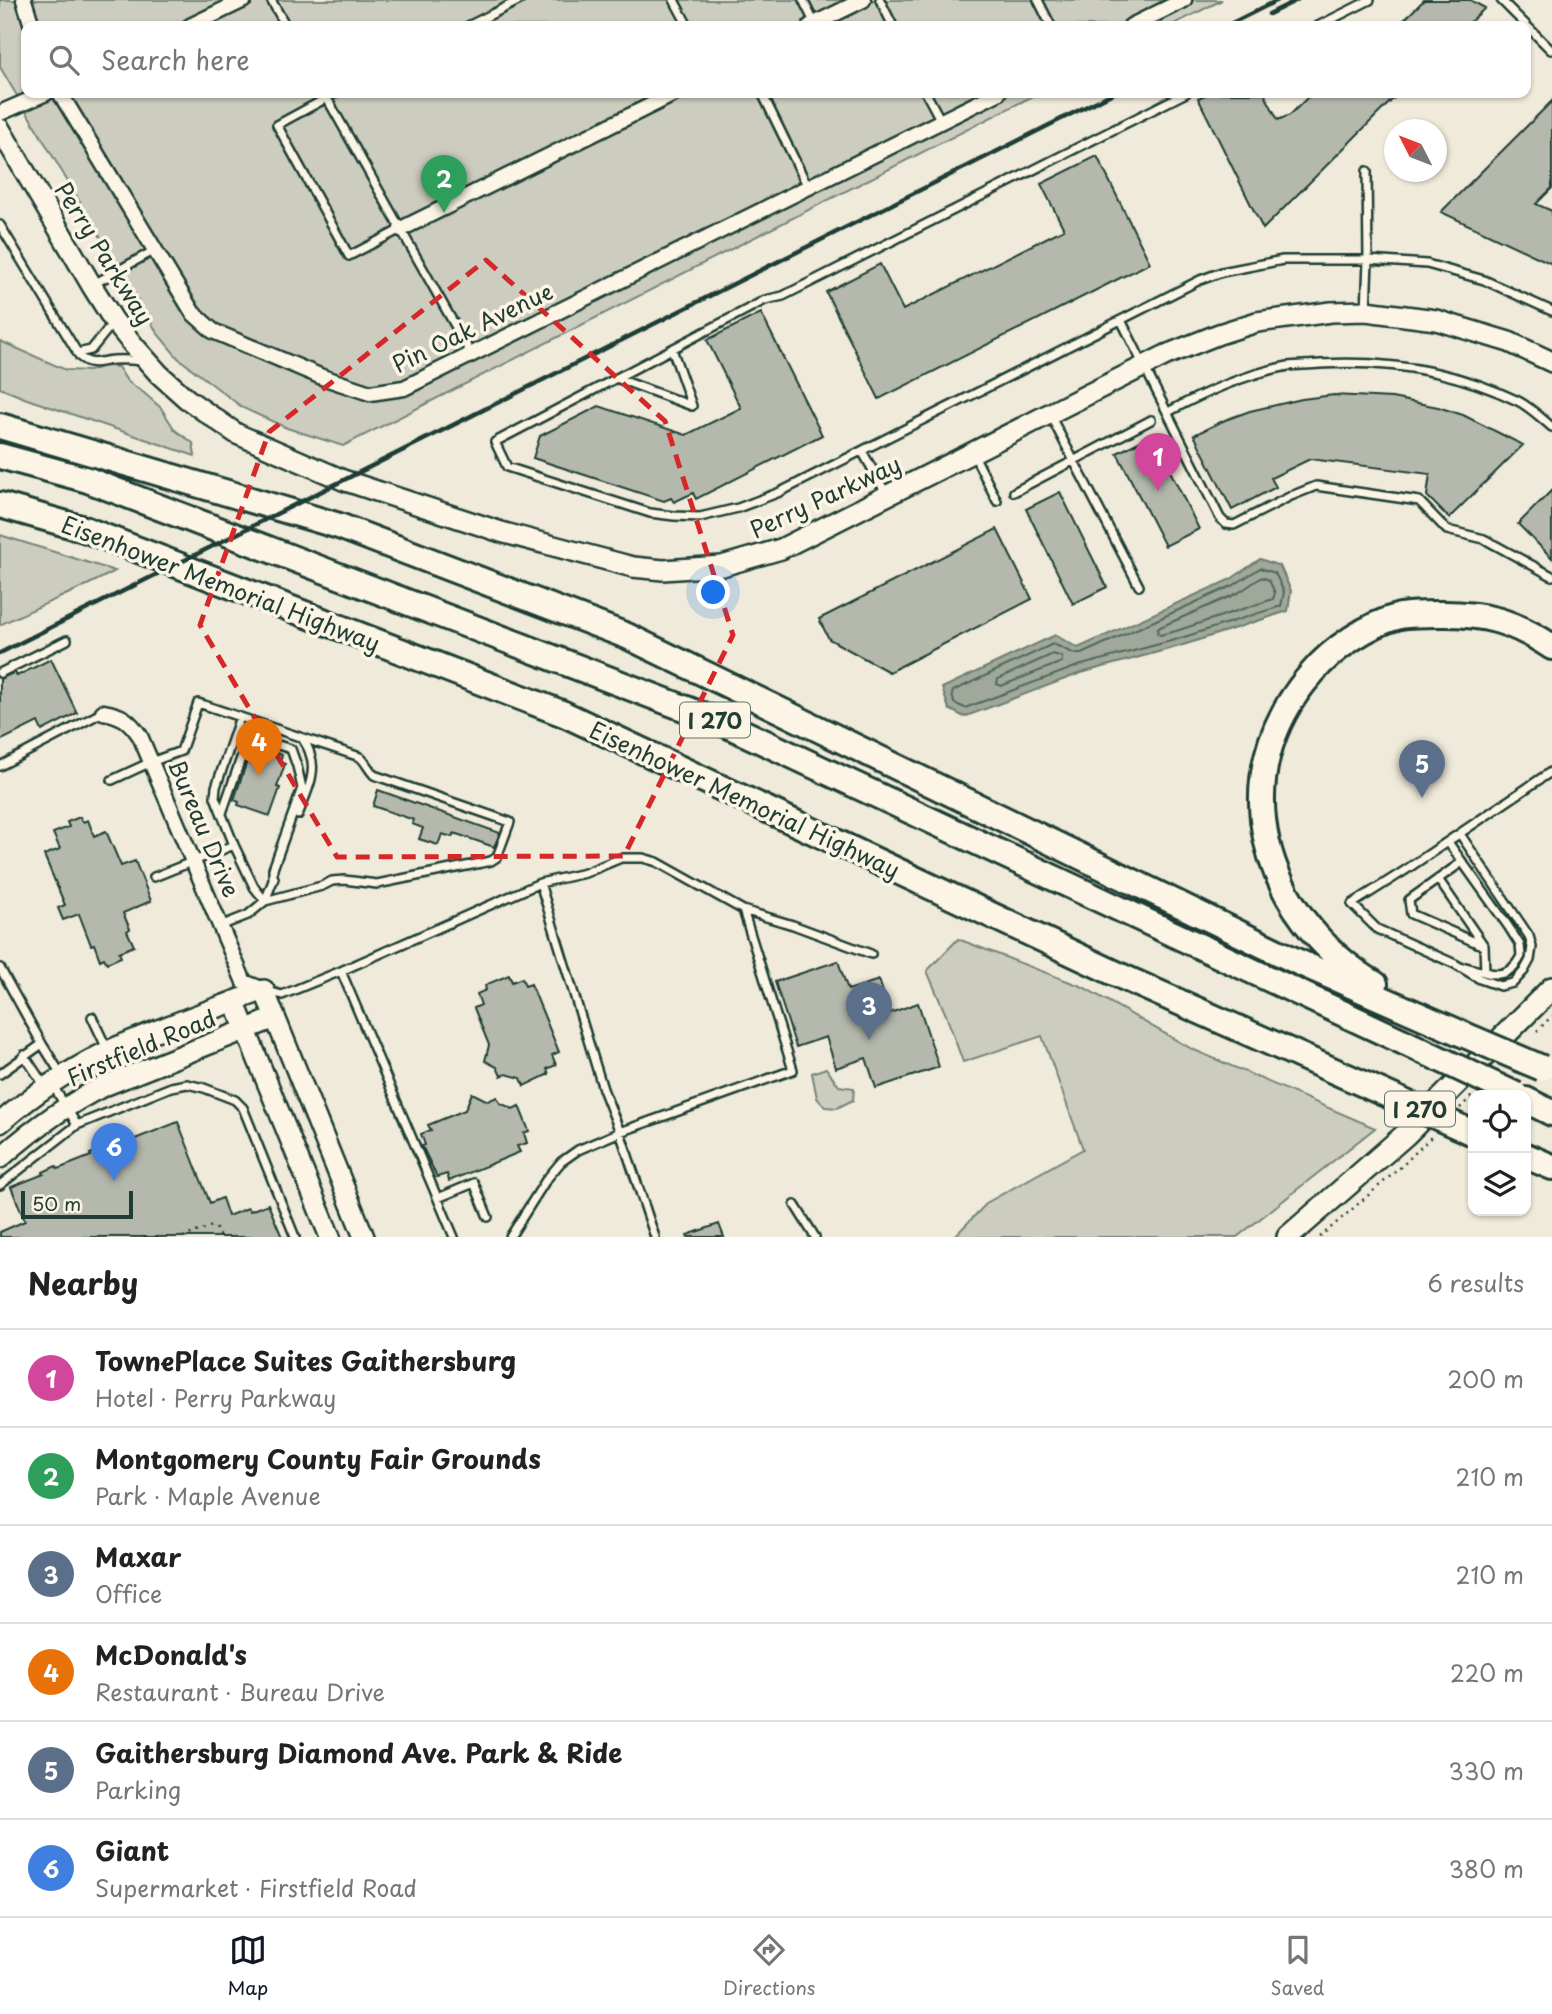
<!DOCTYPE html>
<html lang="en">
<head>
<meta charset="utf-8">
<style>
	:root { --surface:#fff; --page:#f2f2f2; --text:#222; --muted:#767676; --line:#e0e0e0; --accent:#111827 }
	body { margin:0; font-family:"Playpen Sans",sans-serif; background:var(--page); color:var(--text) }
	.controls { position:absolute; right:21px; bottom:21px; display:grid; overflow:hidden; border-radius:14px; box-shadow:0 2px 5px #0004 }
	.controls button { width:63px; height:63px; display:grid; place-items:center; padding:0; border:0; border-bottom:2px solid var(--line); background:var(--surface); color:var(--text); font:35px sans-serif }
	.compass { position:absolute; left:1384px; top:119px; width:63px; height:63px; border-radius:50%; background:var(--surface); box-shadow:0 2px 5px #0004; rotate:312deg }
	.scale { position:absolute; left:21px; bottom:18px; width:112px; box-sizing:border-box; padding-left:7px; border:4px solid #1f3d34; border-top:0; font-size:19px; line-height:24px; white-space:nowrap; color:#1f3d34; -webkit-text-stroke:5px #fcf5e5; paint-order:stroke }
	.you { position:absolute; left:714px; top:593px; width:24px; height:24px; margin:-18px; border:5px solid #fff; border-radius:50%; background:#1a73e8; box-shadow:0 0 0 10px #1a73e833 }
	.badge { display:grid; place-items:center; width:46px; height:46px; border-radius:50%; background:var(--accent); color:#fff; font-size:23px; font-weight:700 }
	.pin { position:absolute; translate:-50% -58px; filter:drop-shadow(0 2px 4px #0008) }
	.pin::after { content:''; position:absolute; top:37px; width:24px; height:21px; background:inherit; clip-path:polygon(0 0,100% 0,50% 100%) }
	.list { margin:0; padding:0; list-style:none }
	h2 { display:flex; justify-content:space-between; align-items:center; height:91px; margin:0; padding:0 28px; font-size:30px }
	h2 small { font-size:23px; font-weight:400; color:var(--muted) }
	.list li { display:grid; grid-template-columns:46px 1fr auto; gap:21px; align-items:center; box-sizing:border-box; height:98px; padding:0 28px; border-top:2px solid var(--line) }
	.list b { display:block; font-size:26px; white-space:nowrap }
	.list p { margin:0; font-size:23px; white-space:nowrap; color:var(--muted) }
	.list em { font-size:23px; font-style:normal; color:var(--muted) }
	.icon { flex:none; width:38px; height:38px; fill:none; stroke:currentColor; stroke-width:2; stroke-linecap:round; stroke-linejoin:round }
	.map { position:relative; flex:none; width:1552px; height:1237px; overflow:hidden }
	.search { position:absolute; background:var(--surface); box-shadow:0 2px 5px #0004; left:21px; right:21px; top:21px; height:77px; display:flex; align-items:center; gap:18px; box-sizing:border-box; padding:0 24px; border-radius:14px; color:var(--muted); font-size:26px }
	.sheet { height:679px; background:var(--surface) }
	nav { display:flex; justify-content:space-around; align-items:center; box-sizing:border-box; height:98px; border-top:2px solid var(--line); background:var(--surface); font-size:19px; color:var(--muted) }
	nav a { display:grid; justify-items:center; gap:4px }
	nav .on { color:var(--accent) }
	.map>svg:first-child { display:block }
	.green { fill:#cccdbf; stroke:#76857a; stroke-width:2 }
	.water { fill:#9fa89a; stroke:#6c7d71; stroke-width:2 }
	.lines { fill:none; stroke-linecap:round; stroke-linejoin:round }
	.shore { stroke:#52685d; stroke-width:2 }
	.building { fill:#b5b9ad; stroke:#1f3d34; stroke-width:2 }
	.lane-casing { stroke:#1f3d34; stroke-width:12 }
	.street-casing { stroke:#1f3d34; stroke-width:19 }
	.secondary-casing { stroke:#1f3d34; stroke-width:24 }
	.primary-casing { stroke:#1f3d34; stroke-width:26 }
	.highway-casing { stroke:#1f3d34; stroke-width:30 }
	.path { stroke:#1f3d34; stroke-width:2.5; stroke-dasharray:2 5; stroke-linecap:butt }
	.lane { stroke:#fcf5e5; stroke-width:7 }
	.street { stroke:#fcf5e5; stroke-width:14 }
	.secondary { stroke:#fcf5e5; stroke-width:19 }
	.primary { stroke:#fcf5e5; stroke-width:21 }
	.highway { stroke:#fcf5e5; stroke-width:24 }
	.rail { stroke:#1f3d34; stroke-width:4.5 }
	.highway-bridge-casing { stroke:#1f3d34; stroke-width:30; stroke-linecap:butt }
	.highway-bridge { stroke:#fcf5e5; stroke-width:24 }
	.marked { fill:none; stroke:#d62828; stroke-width:5; stroke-dasharray:14 9; stroke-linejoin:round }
	.labels { text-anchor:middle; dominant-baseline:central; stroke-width:7; stroke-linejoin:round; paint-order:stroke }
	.shield { fill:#fcf5e5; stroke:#617469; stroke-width:2 }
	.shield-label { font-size:21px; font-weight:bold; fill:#1f3d34 }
	.street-label { font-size:23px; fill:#1f3d34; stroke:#fcf5e5 }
</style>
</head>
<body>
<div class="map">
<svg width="1552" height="1237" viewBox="0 0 1552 1237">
	<rect width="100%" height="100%" fill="#efeada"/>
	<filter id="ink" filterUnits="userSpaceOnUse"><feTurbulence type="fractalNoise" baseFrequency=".0143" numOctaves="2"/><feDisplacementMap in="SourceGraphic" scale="14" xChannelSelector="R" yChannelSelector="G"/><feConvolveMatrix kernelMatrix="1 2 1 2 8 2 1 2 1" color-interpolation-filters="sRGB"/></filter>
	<g filter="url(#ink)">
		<!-- green -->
		<path class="green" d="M0,0H1222L1170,26H26V93H1039L343,446L287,428L243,408L178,358L158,334L0,67Z
			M0,341L66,370L89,371L105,366L118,367L127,381L144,393L161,408L175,430L193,443L195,456L27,399L0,388Z
			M0,535L115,571C78,591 38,606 0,625Z
			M958,939L1083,987L1192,1049L1375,1128L1237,1237H954L988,1202L1083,1149L1042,1036L963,1062L946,1015L927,971Z
			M826,1068L839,1086L854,1088L853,1100L837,1108L825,1107L817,1098L812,1073Z"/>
		<!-- water -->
		<path class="water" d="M1260,559L1280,566L1291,591L1288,611L1180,646L1081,673L964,717L949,709L942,688L1055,635L1078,648L1231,579Z"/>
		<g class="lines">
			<!-- shore -->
			<path class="shore" d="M1260,568L1275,573L1284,592L1281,606L1178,639L1078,666L965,708L954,703L952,694L953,691L1053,644L1075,654H1081L1234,585Z
				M1262,577L1269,580L1275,593L1273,599L1176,631L1160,635L1157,633L1158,628L1238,593Z
				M1053,654L1062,657V662L1001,686L997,684L998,679Z"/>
		</g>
		<!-- building -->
		<path class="building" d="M1424,0H1470L1485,8L1466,26H1398Z
			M1210,93H1264L1278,120L1290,115L1312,93H1399L1263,229L1198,98Z
			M1552,101V188L1536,204L1552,211V264L1441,212Z
			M1097,156L1150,263L879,399L826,292L880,264L903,310L1064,229L1041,184Z
			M761,313L822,435L696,499L693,493L674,502L671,498L664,501L533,458L540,436L599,406L686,435L741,408L707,340Z
			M1334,395L1392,398L1438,407L1463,415L1523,445L1449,518L1427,496L1430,474L1310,459L1271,478L1276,487L1232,510L1194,435L1225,420L1250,411L1302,399Z
			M1152,435L1199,529L1165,546L1117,453Z
			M1552,490V558L1518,524Z
			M1060,492L1107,587L1073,604L1026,509Z
			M997,529L1032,599L889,672L829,639L819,619Z
			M51,659L77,713L42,731L38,722L0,741V679L15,672L17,676Z
			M260,747L282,755L280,762L285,764L277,787L280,788L270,816L238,805L239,802L234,800L250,752L257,755Z
			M378,790L500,833L494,847L454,833L452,837L442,834L438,845L419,839L423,828L412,824L414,820L373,806Z
			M80,817L83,822L88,820L94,836L106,831L121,866L135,861L151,901L123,913L130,929L127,931L134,946L119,952L121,957L107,963L104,958L100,960L94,944L91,945L79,914L63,920L58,908L65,905L44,855L60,849L53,833L69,827L67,822Z
			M838,961L848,990L879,980L890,1013L918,1003L939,1067L876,1088L866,1058L836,1068L826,1037L796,1047L775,982Z
			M509,975L512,982L522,978L525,986L531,984L559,1052L552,1055L556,1065L547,1069L549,1074L524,1086L521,1078L506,1074L501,1076L497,1067L485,1061L489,1045L474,1008L481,1005L477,994L486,990L485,985Z
			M472,1093L488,1101L497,1097L500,1103L513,1109L519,1106L529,1131L524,1133L527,1143L517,1146L520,1152L449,1181L447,1174L437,1177L422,1146L425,1145L421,1134L431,1130L428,1125L465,1110Z
			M178,1122L210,1203L222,1198L228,1216L248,1208L250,1211L268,1204L282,1237H0V1232L25,1221L11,1187L44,1174L43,1172L56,1166L58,1169L91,1156L90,1154L106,1147L107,1150Z
			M719,1224L724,1237H688L687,1235Z"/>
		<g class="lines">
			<!-- lane casing -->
			<g class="lane-casing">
				<path id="lane" d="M271,0L286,26
					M674,0L688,26
					M803,0L815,24
					M880,0L893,26
					M1038,0L1051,26
					M1501,0L1551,50
					M468,26L520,0
					M1318,26L1370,0
					M324,93L471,354
					M336,93L277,125L349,256L401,229
					M762,93L808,187
					M926,93L941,121
					M1186,93L783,296L765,300L495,442L507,467L650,513L674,516L700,517L738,508L780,492L1200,280L1222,272L1283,260H1368L1427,264L1484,280L1552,311
					M0,225L80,357C92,367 100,361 113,360C123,359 133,360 143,361
					M92,285L155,250
					M1366,311L1368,260L1367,171
					M1121,320L1220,518L1226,524L1234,525L1291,496L1316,486L1419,501L1447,530L1484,539L1552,576
					M77,353L91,350L112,324
					M616,378L692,406L672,349
					M1168,412C1205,392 1245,374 1288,366C1298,365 1309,365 1320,364C1388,360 1456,371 1518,401C1530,407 1541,418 1552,427
					M1050,415L1139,586
					M862,451L887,495
					M973,453L997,501
					M1014,492L1151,420
					M0,673L67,640
					M0,766L103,712
					M112,780L151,762L181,751L198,703L360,757C366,762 368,769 374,775L510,822L497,857L491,861L377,884L344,880L332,881L322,886L265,901
					M222,813L247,741L250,738H255L291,749L297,766L302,788L273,869V881
					M298,815C305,796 318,773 310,754C309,748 305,743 302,738
					M1460,834L1529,936L1532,947L1530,960L1524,971L1513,983L1500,986L1480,979L1455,964L1377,929L1352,904L1404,871L1552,771
					M1448,842L1508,926L1520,945L1521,956C1508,982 1490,974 1466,967
					M234,845L215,797L216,787L240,717
					M1462,862L1409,900L1411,914L1484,946L1485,972
					M154,877L234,845L254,887L265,901L248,915L220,926
					M1438,879L1484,946
					M540,883L603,1089L620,1132L655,1237
					M265,901L274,878
					M743,910L793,925L871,954
					M0,968L42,1044L0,1074
					M341,971L454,1237
					M268,991L282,995L341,971L540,883L585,873L621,858H643L657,862L743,910L793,1070L620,1132L578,1150L561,1162L546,1180L510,1237
					M92,1017L108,1051
					M42,1044L59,1071L58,1074
					M24,1055L42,1082L52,1084L77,1125
					M0,1185L77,1125L171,1087L187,1084L204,1088L235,1100L243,1108L295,1237
					M438,1198L474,1183L488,1217
					M795,1205L815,1237"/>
			</g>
			<!-- street casing -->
			<g class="street-casing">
				<path id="street" d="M24,0L32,26
					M190,26L244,0
					M810,26L863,0
					M1131,26L1184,0
					M60,93L193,313L213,331L322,377L370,393L404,388L998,93
					M0,113L46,93
					M401,229L676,93
					M103,712C122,715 129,720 140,736L244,982L264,990"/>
			</g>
			<!-- secondary casing -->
			<g class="secondary-casing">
				<path id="secondary" d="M0,129L92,286L114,321L135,347L159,374L187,399L237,434L343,480L501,532L633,567L663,570L722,566L781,549L1166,355L1219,334L1257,322L1331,312L1366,311L1436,320L1509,342L1552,362
					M234,1001L330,1237
					M0,1123C32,1095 69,1070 108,1051C158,1028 212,1010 264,990L364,1237
					M0,1158C32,1130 65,1105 104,1086L275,1018"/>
			</g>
			<!-- primary casing -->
			<g class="primary-casing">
				<path id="primary" d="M1288,1237L1405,1135L1552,988"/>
			</g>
			<!-- highway casing -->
			<g class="highway-casing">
				<path id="highway" d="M0,426L339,526L627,636L1296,961L1460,1033
					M0,456L88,480L723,723L1406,1043
					M0,505L84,529L564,714L1125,978L1368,1086
					M1375,984C1263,917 1220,777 1312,673C1332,649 1369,624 1400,616C1412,614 1425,614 1437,614C1484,613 1513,621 1552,647
					M1526,1100L1552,1113
					M1526,1156L1552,1167"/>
			</g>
			<!-- path -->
			<path class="path" d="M1537,1031L1552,1016
				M1460,1108L1473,1095
				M183,1237L212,1226L216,1229L220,1237
				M1320,1237L1402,1166L1433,1135"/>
			<!-- lane -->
			<use href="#lane" class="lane"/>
			<!-- street -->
			<use href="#street" class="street"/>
			<!-- secondary -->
			<use href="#secondary" class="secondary"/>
			<!-- primary -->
			<use href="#primary" class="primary"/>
			<!-- highway -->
			<use href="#highway" class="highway"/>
			<!-- rail -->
			<path class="rail" d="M1269,14L1297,0
				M1226,26L1278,0
				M0,653L1113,93"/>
			<!-- highway-bridge casing -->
			<g class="highway-bridge-casing">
				<path id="highway-bridge" d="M1460,1033L1542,1068
					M1406,1043L1516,1095
					M1368,1086L1473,1133"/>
			</g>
			<!-- highway-bridge -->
			<use href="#highway-bridge" class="highway-bridge"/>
		</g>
	</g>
	<!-- marked area -->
	<path class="marked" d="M486,260L665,421L733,635L624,856L337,857L200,625L269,432Z"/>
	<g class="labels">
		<!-- shield labels -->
		<g class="shield">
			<rect x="680" y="702.5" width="70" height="35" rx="5"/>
			<rect x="1385" y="1091.5" width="70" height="35" rx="5"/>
		</g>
		<g class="shield-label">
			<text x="715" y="720">I 270</text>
			<text x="1420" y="1109">I 270</text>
		</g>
		<!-- street labels -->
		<g class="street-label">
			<text transform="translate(105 253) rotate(58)">Perry Parkway</text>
			<text transform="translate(472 327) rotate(-26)">Pin Oak Avenue</text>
			<text transform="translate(825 496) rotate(-25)">Perry Parkway</text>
			<text transform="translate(221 583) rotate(21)">Eisenhower Memorial Highway</text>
			<text transform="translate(745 799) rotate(25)">Eisenhower Memorial Highway</text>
			<text transform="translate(205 828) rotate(67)">Bureau Drive</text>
			<text transform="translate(141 1047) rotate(-23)">Firstfield Road</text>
		</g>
	</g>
</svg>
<div class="controls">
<button><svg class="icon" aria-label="locate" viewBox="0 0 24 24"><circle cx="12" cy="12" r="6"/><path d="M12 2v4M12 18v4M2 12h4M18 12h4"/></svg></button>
<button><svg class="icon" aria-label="layers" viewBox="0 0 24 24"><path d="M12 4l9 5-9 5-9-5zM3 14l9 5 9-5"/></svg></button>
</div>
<svg class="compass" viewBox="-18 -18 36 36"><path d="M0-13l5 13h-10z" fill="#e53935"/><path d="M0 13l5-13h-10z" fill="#767676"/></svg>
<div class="scale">50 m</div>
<div class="you"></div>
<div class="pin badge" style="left:1158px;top:491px;background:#d1479c">1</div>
<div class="pin badge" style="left:444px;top:213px;background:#2e9e5b">2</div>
<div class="pin badge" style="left:869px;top:1040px;background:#5c6f8a">3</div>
<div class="pin badge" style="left:259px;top:776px;background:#e8710a">4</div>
<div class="pin badge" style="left:1422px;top:798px;background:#5c6f8a">5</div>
<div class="pin badge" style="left:114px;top:1181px;background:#3f7fe0">6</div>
<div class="search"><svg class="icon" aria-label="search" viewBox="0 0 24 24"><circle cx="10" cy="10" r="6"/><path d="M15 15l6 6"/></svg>Search here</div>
</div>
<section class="sheet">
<h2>Nearby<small>6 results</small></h2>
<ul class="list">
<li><span class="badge" style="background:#d1479c">1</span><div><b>TownePlace Suites Gaithersburg</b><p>Hotel · Perry Parkway</p></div><em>200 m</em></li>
<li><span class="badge" style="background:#2e9e5b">2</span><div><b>Montgomery County Fair Grounds</b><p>Park · Maple Avenue</p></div><em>210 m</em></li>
<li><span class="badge" style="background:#5c6f8a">3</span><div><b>Maxar</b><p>Office</p></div><em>210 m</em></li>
<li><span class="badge" style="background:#e8710a">4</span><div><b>McDonald's</b><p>Restaurant · Bureau Drive</p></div><em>220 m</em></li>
<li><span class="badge" style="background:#5c6f8a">5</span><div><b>Gaithersburg Diamond Ave. Park &amp; Ride</b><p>Parking</p></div><em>330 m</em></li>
<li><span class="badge" style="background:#3f7fe0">6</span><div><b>Giant</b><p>Supermarket · Firstfield Road</p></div><em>380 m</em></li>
</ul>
</section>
<nav>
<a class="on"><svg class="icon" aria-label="map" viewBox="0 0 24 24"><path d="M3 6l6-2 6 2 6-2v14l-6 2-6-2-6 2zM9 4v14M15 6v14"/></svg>Map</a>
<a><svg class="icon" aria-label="directions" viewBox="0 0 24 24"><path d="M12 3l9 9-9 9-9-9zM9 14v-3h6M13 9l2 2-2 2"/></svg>Directions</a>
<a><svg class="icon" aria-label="saved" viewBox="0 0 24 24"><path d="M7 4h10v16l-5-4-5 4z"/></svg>Saved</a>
</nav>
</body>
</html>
